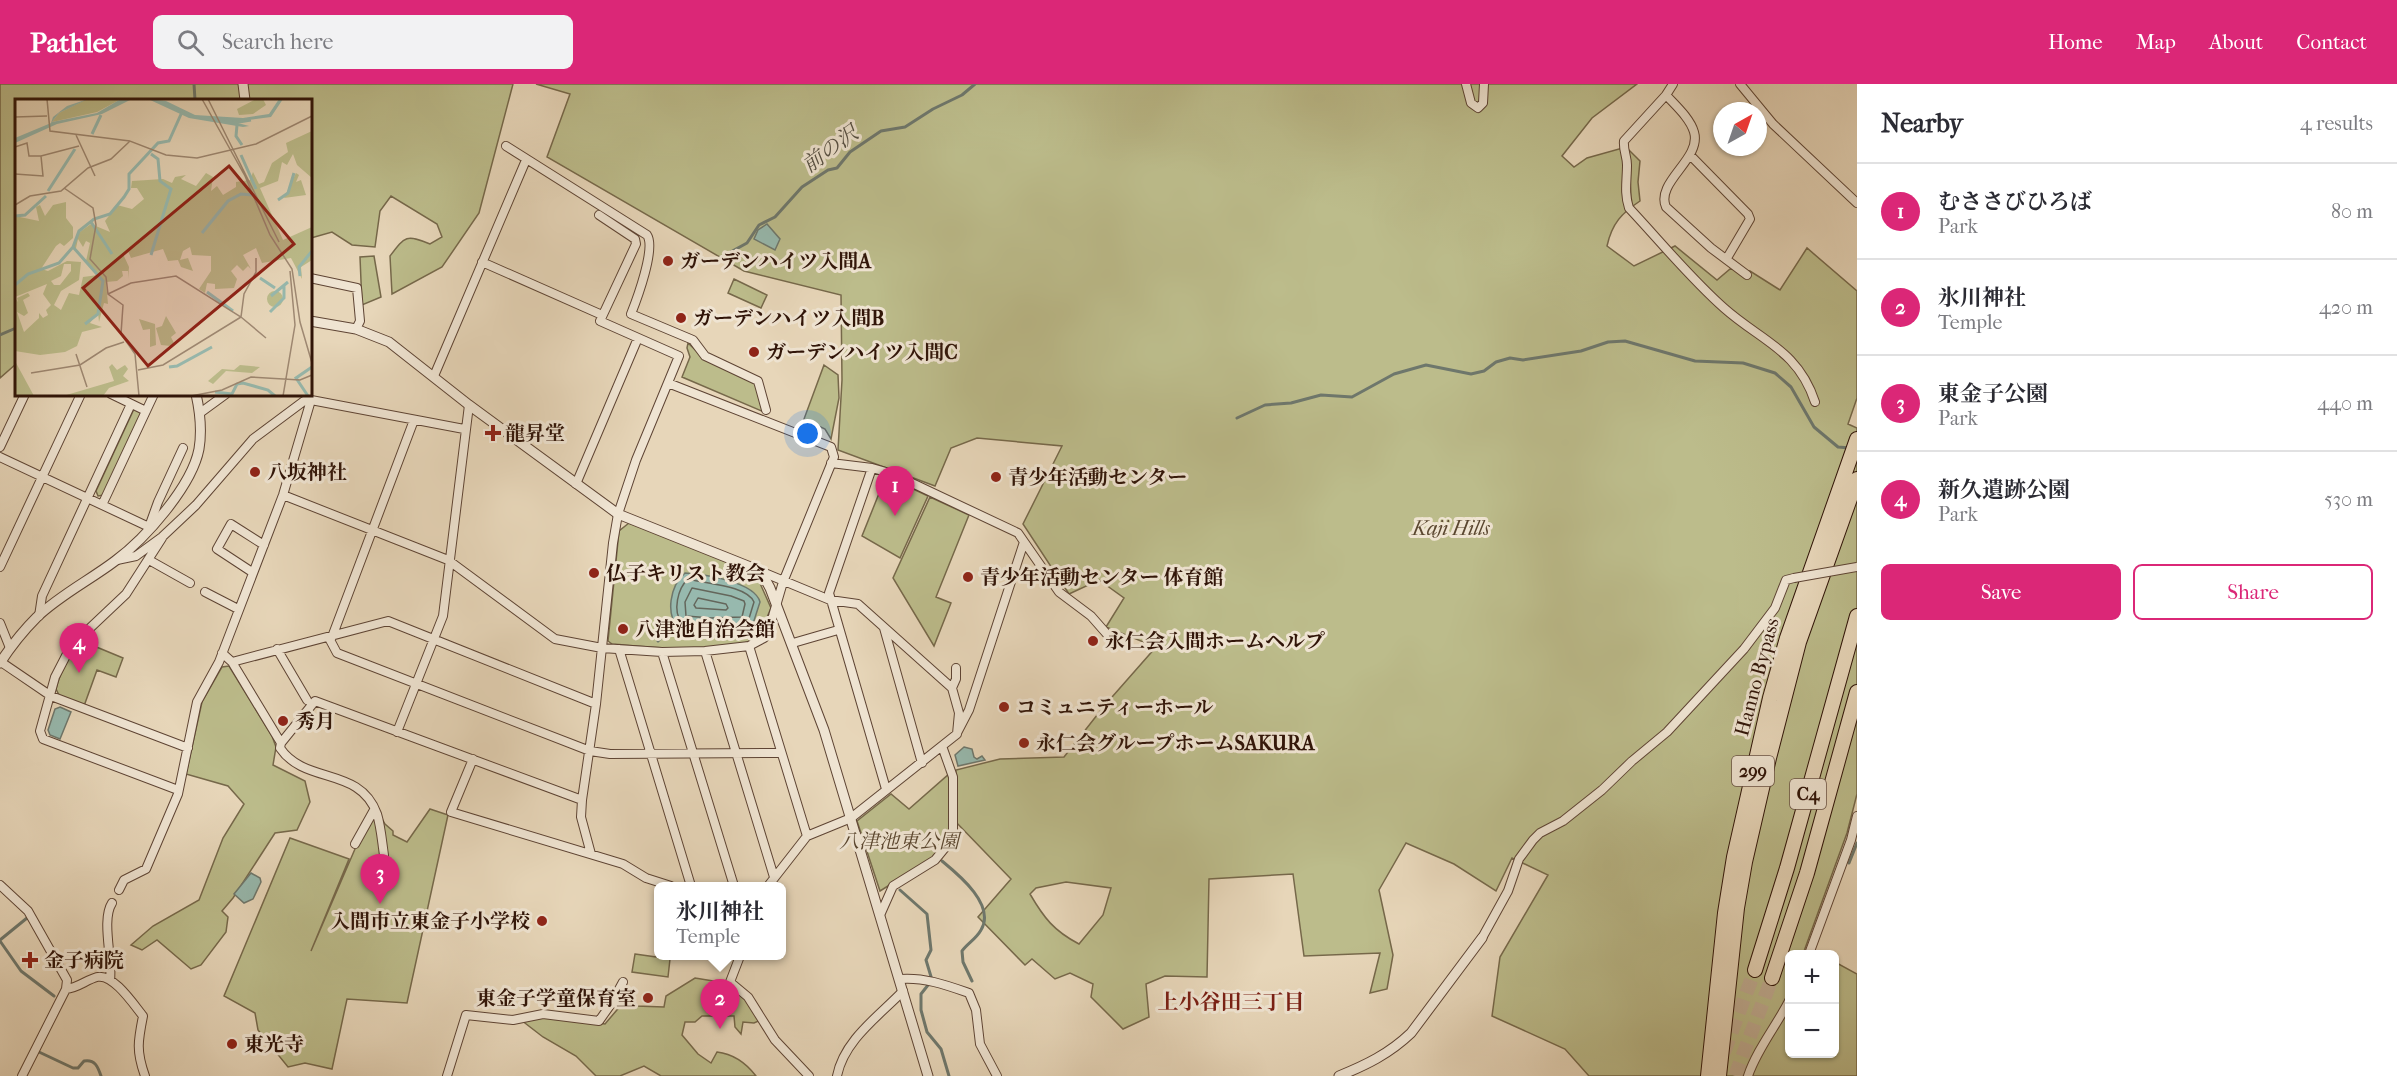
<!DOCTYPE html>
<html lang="en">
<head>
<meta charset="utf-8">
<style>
	:root { --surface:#fff; --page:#f2f2f3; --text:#2b2b33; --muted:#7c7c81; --line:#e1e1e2; --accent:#db2777 }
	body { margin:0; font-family:"IM FELL French Canon","Noto Serif JP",serif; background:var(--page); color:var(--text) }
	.controls { position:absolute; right:18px; bottom:18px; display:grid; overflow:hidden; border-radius:9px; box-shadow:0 2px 4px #0004 }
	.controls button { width:54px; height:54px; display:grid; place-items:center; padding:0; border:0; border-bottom:2px solid var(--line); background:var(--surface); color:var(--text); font:30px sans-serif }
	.compass { position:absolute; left:1713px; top:18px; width:54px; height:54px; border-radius:50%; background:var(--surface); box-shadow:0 2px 4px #0004; rotate:40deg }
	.you { position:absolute; left:808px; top:350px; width:21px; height:21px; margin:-15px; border:4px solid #fff; border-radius:50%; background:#1a73e8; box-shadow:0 0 0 9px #1a73e833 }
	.badge { display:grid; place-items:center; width:39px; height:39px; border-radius:50%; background:var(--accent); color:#fff; font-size:20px; font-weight:700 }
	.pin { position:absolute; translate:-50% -50px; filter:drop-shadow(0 2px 3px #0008) }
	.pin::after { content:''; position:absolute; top:32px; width:21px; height:18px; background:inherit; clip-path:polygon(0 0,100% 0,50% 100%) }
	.popup { position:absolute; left:654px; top:798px; width:132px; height:78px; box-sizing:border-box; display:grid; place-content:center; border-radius:9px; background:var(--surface); filter:drop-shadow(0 2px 4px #0005); font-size:20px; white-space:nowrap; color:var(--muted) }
	.popup b { font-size:22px; color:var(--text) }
	.popup::after { content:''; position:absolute; left:50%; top:100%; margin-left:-12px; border:12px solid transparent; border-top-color:var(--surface) }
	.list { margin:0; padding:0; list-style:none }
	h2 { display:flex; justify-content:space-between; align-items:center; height:78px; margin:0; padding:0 24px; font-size:26px }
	h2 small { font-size:20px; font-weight:400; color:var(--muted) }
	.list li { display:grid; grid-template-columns:39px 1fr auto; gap:18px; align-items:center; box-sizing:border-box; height:96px; padding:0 24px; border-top:2px solid var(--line) }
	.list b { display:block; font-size:22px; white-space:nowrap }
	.list p { margin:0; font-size:20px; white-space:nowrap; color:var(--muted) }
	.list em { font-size:20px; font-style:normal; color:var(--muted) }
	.actions { display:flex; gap:12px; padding:18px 24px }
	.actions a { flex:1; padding:14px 0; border:2px solid var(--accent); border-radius:9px; text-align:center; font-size:21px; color:var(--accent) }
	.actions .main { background:var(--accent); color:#fff }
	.icon { flex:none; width:33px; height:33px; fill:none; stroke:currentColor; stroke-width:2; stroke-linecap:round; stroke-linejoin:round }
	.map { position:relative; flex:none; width:1857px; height:992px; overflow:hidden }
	header { display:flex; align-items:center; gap:36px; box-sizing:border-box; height:84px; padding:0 30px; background:var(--accent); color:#fff }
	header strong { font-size:28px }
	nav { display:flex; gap:33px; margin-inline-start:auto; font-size:21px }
	.search { width:420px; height:54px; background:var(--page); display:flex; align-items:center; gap:15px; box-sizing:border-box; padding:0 21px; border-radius:9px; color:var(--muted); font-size:22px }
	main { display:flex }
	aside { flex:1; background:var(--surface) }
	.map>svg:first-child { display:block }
	.green { fill:#bcbc8b; stroke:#76684a; stroke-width:1.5; fill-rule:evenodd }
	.water { fill:#97b9ae; stroke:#6e776c; stroke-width:1.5 }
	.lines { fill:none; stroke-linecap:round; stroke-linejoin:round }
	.shore { stroke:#64665b; stroke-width:1.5 }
	.stream { stroke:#6e776c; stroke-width:3 }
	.motorway-tunnel { stroke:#c2af96; stroke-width:14; stroke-dasharray:14 7; stroke-linecap:butt }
	.minor-casing { stroke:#5e4434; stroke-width:10 }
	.tertiary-casing { stroke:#5e4434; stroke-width:11 }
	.trunk-casing { stroke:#301408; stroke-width:16 }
	.motorway-casing { stroke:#301408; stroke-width:16 }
	.minor { stroke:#efe4d2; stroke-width:8 }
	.tertiary { stroke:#efe4d2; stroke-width:9 }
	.trunk { stroke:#e7d6b9; stroke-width:14 }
	.motorway { stroke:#e7d6b9; stroke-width:14 }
	.minor-bridge-casing { stroke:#5e4434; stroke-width:10; stroke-linecap:butt }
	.minor-bridge { stroke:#efe4d2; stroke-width:8 }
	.poi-dot { fill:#8f2418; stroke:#efe4d2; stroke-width:2 }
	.labels { text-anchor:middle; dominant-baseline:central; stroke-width:6; stroke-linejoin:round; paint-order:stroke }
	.shield { fill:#efe4d2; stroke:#695245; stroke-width:1.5 }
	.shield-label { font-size:18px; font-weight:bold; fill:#301408 }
	.poi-label { font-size:20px; font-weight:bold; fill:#301408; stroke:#efe4d2; text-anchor:start }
	.park-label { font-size:20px; font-style:italic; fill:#5a462f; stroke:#efe4d2 }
	.street-label { font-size:20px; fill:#301408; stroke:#efe4d2 }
	.water-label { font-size:21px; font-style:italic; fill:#544e42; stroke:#efe4d2 }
	.neighbourhood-label { font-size:21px; font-weight:bold; fill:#7a1f14; stroke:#efe4d2 }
	.inset-river { fill:none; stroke:#97b9ae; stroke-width:3 }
	.inset-road { fill:none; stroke:#9e8872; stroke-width:1.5 }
	.view { fill:#8f2418; fill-opacity:0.15; stroke:#8f2418; stroke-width:3 }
	.inset-edge { fill:none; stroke:#301408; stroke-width:3 }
</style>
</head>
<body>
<header>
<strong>Pathlet</strong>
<div class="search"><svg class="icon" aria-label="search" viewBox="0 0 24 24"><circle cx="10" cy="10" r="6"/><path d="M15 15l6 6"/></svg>Search here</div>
<nav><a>Home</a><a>Map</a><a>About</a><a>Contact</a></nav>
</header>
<main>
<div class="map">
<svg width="1857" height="992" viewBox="0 0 1857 992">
	<rect width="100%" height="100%" fill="#e7d6b9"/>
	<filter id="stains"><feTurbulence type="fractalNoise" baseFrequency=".00333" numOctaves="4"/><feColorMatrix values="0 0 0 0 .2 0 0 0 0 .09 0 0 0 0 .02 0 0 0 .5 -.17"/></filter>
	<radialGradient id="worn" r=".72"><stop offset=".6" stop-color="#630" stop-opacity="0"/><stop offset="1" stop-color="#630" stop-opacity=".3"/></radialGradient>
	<!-- green -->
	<path class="green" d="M0,0H513L479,129L442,183L392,210L390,172C405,152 406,150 430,160L442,153L437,140L391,112L380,127L375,163L352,161L332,148L311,154L310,16H16V280L0,294Z
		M536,0H1637L1592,34L1562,72L1574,83L1587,74L1626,63L1640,77L1638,98L1640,117C1622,129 1612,139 1607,162L1634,182L1675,162L1717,196L1730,185L1750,187L1780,206L1807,164L1857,207V314L1848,340L1857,344V710L1847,749L1803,870H1790V970H1834L1835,878L1857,890V992H1589L1565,965L1492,932L1500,873L1548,791L1512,774L1496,807L1454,780L1406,759L1379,806L1393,871L1387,905L1370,909L1380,869L1304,872L1293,790L1209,795L1207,893L1165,892L1146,900L1149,933L1123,945L1091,913L1093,900L1070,889L1055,895L1032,875L1025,881L978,833L1011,795L953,735L956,686L1000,675L1064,673L1105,621L1156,563L1106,543L1124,514L1099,496L1069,510L1023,440L1062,362L977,354L951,364L935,402L838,366L842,296L841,211L744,187L547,73L570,10ZM1066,798L1111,804L1103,831L1079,860C1054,847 1044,834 1030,810L1036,804Z
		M374,172L381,213L362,221L360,173Z
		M734,195L767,211L761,224L728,209Z
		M688,259L704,274L758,297L764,328L682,293L690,273L687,264Z
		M824,281L838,291L839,314L831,355L825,345L804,335Z
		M134,325L140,327L141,331L104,411L98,412L96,407Z
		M886,392L928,412L900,474L862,452Z
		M930,413L969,431L936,513L951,519L934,562L893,494Z
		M629,439L695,463L749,488L759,497L771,524L758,554C720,572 653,563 612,560L608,557L619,447Z
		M82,557L123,574L116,593L97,586L84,622L60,613L56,605C60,588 70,569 82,557Z
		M229,582L272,652L276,663L273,681L305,697L310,718L297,746L275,749L233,814L222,827L228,833L226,848L201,881L191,885L157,856L142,866L131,861L153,842L199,816L223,754L244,720L228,702L186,690L202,618L222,583Z
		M949,690L950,754L933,774L880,807L857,737L891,710L909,725Z
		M430,725L448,731L407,919L347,915L332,985L305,979L288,983L258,946L255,929L224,912L290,754L349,775L311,867L361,751L374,732L380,731L385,740L393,747V751L407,758Z
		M635,870L670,875L668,893L632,888Z
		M695,894C734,900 740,900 761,936L754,939L743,938L741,950L735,943L734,932H702L695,938H685L682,951L698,970L711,979L717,968C734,970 746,979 756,992H661L644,982L620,992H596L576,972L543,953L521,936L542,932L605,940L628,913L636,922L664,923L666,912Z"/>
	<!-- water -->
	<path class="water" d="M767,140L780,155L775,166L754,155L758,146Z
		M685,489C704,490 755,498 760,518L751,546C738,553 694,547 679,545C665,530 670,502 685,489Z
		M60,623L71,628L60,655L50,651L48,646L55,625Z
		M964,663L972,665L974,673L977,675L982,672L985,676L958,682L955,671Z
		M251,789L260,794L261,798L253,815L244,819L234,810Z"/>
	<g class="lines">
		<!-- shore -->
		<path class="shore" d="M688,495C705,500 746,501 754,518L747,541L711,542L682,539C672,527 678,504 688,495Z
			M692,504L731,512L744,517L745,520L742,533L711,534L686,532L685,518Z
			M698,514L726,520L728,524L726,526L696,524L694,521Z"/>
		<!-- stream -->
		<path class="stream" d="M194,0L195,16
			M718,175L747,159L759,141L775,133L802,103L828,86L837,84L850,68L881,47L905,43L933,25L962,11L975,0
			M0,251L16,244
			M1237,334L1265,321L1291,319L1321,311L1352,313L1394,290L1426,281L1471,290L1484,287L1496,278L1510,274L1523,276L1581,267L1608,258L1625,257L1695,277L1743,279L1775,289L1791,303L1814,343L1838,363L1850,364
			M658,557L674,540
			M942,777C959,791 996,821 981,846C976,855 968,859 962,867L963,878L972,897
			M1849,779L1857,759
			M900,806L927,830L931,866L926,876L932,896L921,910V926L927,948L941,965L949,992
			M0,856L27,834
			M0,857L21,887L54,912
			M39,968L73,984H78L84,977C95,975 98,983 101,992"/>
		<!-- motorway-tunnel -->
		<path class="motorway-tunnel" d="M1724,968L1755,886
			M1735,992L1772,894"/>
		<!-- minor casing -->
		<g class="minor-casing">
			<path id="minor" d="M1466,0L1471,19L1478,24L1483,19L1484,0
				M1673,0L1666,11L1624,57C1623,66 1627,72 1627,81C1627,96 1624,109 1629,124C1660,157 1690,194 1724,224C1761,257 1798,266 1815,318
				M1740,0L1773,40L1857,119
				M1666,11C1675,21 1690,34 1694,48C1702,75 1655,98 1666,123L1711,164L1747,191
				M506,62L647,151C656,164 637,215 631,230L693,256L705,272L758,297L766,326
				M1690,71L1748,130L1750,135L1727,174
				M482,178L602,231
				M310,194L357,204L360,237L356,245
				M434,292L526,76
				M111,310L146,327
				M200,329L226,310
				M0,363L25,310
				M0,373L149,443L158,418L183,364
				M831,379L872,384L893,390L1018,449L1059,508L1091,532L1113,557
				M872,384L829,509L886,705
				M576,400L638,254
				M283,411L448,476L555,555L602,564L662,568L705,567L749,562L764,554L773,532L783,498L834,373L831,363L668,299
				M102,421L154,310
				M162,454L126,510L71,562L55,593L40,647L43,655L178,706
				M117,476L136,472L162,453L196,421L253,355L304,317L311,316L464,345
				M149,476L190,499
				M0,483L81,310
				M760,487L830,516L858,520L952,604L959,629L957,650L851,734L807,752L768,802
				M252,488L217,465L231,440L264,461
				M205,508L238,525
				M39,532L42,512L131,320
				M0,539L10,564
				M884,544L922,679
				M332,553L414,336
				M329,554L337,569L590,667L610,670L780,669
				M793,559L838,546
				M749,562L807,752
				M277,565L307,616
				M619,565L691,802
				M705,567L774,793
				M662,568L734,802
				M222,569L232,578L388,537L596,620
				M1,578L51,612L188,664
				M232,578L281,659L280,664C305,701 360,682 377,730C381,743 382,758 384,771
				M952,604L956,595V584
				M397,648L443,532L469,321
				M957,649L969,626L1024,458
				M281,659L315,617L582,716
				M473,675L451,728L623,780L646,794L671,802
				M355,760L374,726
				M591,770L581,733L582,716L596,620L613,459L618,430L636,376L679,272L600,237L636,160L635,155L599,131
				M0,801L28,827L67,896L66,905L22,992
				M119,806L124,796L146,785L178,710L197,618L219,578L283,411L311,316
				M881,829L893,802L935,776L953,754V693L942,662
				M1482,854L1508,807L1519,775L1533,756L1540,749L1563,737L1602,706L1632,677L1667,648L1744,565L1775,524L1786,496L1794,494
				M1809,870L1851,756L1857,732
				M740,872L730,898L748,913L775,956L809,992
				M900,895C924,893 946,901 969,909L976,926L980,960L997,992
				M110,896C113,875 101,836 112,819
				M66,905C78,904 86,896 97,893C113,889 134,921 143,932C138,957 136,967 145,992
				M447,992L466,931L513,936L543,930L599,937L611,920L623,898
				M837,992C844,956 879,932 903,907
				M1748,992C1757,965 1777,941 1790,915"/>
		</g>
		<!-- tertiary casing -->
		<g class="tertiary-casing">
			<path id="tertiary" d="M243,0L245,16
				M310,237L356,245L389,258L469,321L618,430L753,484L764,493L770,504L824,646L928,992
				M0,579C11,562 23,547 37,533C60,511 90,496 115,477C145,455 192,402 199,365C202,347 200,328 196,310
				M1339,992C1366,981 1389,970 1411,949L1482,854"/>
		</g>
		<!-- trunk casing -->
		<g class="trunk-casing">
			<path id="trunk" d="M1708,992L1725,829L1734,773L1770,614L1787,554L1857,355
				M1719,992L1737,824L1745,778L1769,674L1799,558L1857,395"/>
		</g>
		<!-- motorway casing -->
		<g class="motorway-casing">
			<path id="motorway" d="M1755,886L1787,784L1857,532
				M1772,894L1807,789L1857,608"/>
		</g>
		<!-- minor -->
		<use href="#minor" class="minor"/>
		<!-- tertiary -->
		<use href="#tertiary" class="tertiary"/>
		<!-- trunk -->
		<use href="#trunk" class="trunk"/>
		<!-- motorway -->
		<use href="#motorway" class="motorway"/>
		<!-- minor-bridge casing -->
		<g class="minor-bridge-casing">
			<path id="minor-bridge" d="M1794,494L1857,483"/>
		</g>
		<!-- minor-bridge -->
		<use href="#minor-bridge" class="minor-bridge"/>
	</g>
	<!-- markers -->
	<g class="poi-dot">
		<circle cx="668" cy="177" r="6"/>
		<circle cx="681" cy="234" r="6"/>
		<circle cx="754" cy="268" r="6"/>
		<path d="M490 340h6v6h6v6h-6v6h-6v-6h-6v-6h6z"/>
		<circle cx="255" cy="388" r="6"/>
		<circle cx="996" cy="393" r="6"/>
		<circle cx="594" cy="489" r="6"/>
		<circle cx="968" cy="493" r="6"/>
		<circle cx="623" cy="545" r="6"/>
		<circle cx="1093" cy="557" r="6"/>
		<circle cx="1004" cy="623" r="6"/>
		<circle cx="283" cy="637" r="6"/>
		<circle cx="1024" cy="659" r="6"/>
		<circle cx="542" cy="837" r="6"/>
		<path d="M27 867h6v6h6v6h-6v6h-6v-6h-6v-6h6z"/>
		<circle cx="648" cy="914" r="6"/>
		<circle cx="232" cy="960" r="6"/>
	</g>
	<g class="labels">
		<!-- shield labels -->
		<g class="shield">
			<rect x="1732" y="672" width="42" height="30" rx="4.5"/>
			<rect x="1790" y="695" width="36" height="30" rx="4.5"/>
		</g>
		<g class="shield-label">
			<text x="1753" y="687">299</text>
			<text x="1808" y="710">C4</text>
		</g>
		<!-- poi labels -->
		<g class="poi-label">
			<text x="680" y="177">ガーデンハイツ入間A</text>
			<text x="693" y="234">ガーデンハイツ入間B</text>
			<text x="766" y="268">ガーデンハイツ入間C</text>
			<text x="505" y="349">龍昇堂</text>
			<text x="267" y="388">八坂神社</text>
			<text x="1008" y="393">青少年活動センター</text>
			<text x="606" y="489">仏子キリスト教会</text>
			<text x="980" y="493">青少年活動センター 体育館</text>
			<text x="635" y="545">八津池自治会館</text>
			<text x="1105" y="557">永仁会入間ホームヘルプ</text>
			<text x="1016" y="623">コミュニティーホール</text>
			<text x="295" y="637">秀月</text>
			<text x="1036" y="659">永仁会グループホームSAKURA</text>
			<text x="530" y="837" text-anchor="end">入間市立東金子小学校</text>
			<text x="44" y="876">金子病院</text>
			<text x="636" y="914" text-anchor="end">東金子学童保育室</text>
			<text x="244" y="960">東光寺</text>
		</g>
		<!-- park labels -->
		<g class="park-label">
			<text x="1451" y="444">Kaji Hills</text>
			<text x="899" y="757">八津池東公園</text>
		</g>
		<!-- street labels -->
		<g class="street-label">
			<text transform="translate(1757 593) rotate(-75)">Hanno Bypass</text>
		</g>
		<!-- water labels -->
		<g class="water-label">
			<text transform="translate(830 65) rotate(-36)">前の沢</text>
		</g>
		<!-- neighbourhood labels -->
		<g class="neighbourhood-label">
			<text x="1231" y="918">上小谷田三丁目</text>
		</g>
	</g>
	<!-- overview -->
	<g transform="translate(15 15)">
		<rect width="297" height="297" fill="#e7d6b9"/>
		<path d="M106,0L82,13L37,23L44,14L70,1ZM241,0H248L251,6L238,15L224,16L222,10ZM297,32V79L282,66L278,55L272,66L267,63L263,82L245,89L268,141L297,128V161L286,168L287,180L276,159L247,164L241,149L228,156L236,170L233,167L228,172L222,166L216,172L222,180L219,189L200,190V185L192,184L190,194L184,190L196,172V157L177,156L175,148L168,152L165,161L173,159L178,172L166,168L163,161L153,162L148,150L116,159L113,152L108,155L114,168L113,180V172H107L108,177L102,182L91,183L93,205L89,204L84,223L83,213L75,224L87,228L67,233L62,247L50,253L25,256L0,252V199L3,203L2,199L13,194L15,197L8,201L13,214L9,217L2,213L9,233L24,219V214L28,219L33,216L31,211L36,206L28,195L32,185L0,198V117L24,122L21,108L25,106L30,117L38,106L51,103V119L58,128V139L49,147L45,144L41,147L26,170L33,172L52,162L66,163L64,181L46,192L39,206L46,211L54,194L64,196L68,178L83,176L71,162L75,144L71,142L68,148L63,140L61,149H57L62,135L76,125L95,133L90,122L102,106L117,110L129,100L122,89H116L117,82L148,80L157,84L160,78L171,76L166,80L181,87L191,74L198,78L196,92L202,87L208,96L221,88V83L235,81L238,73L244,85L249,83L257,64L273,53L271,44ZM49,165H56V172L45,186H39L36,182L46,177ZM281,74L284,76L281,83L286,81L291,96L269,99ZM252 200a8 8 0 1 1 16 0a8 8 0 1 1-16 0ZM151,217L161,234L156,238L159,244L156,247L146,246L141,229L147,227ZM124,220L140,225L141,246L135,248V230L128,231ZM0,262L19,297H0ZM97,265L102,271L110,266L113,270L108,277L114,282L94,289L88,297H48L99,282L94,268ZM225,266L245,268L237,274L211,272L198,285L193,282L207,270L219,271Z" fill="#bcbc8b" fill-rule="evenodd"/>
		<path d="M73,0L44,14L37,23L82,14L104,1L117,0L87,15L42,25L0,44V39L36,24L38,18L52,7ZM133,0L151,2L180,16L228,19L254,15L264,0H268L256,18L219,23L234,27L228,28L174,19Z" fill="#97b9ae"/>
		<path class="inset-river" d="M218,24L236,21M222,26L221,37L227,46M77,35L86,16M136,55L143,60L145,82L156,90L136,156M226,56L241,90M33,92L60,50M263,101L273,94L279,74M0,117L10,116L31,97M76,123L97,155M187,134L213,102L226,95L237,96M58,148L64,132L79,120L95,115L109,98L114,90V75L143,44L154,42L167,13M285,177L284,168L297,152M245,179L260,189M0,186L13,175L44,164L58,148L88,182L83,215L70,225M192,193L218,212M256,197L273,183M255,213L269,199V187M154,268L162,267L197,248M200,293L217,295L222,285L228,284L253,291L260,297M293,297L281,279L297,268"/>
		<path class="inset-road" d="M32,0L35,32L115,42M187,0L230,77L255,136L277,170L285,223L297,264M193,0L264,143M0,18L32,17M61,36L80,77M0,48L12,44L14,57H26L64,47M0,75L28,77L26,57M49,89L78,109L81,126L75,160L91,178L93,195L108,206L106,235L120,255L124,297M0,106L15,97L46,92L73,69L96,60L115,42L151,56L182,59L241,45L297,17M93,195L116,184L161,177L226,218L251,239M226,218L229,195L241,173V159M61,255L72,288M123,271L148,266L226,218M16,274L65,266L91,249L109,243M176,297L207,291L236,278L285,281L297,276M268,297L280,226L275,172"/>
		<path class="view" d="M214,67L279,145L133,267L68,189Z"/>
		<rect width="297" height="297" class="inset-edge"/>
	</g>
	<rect width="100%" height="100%" filter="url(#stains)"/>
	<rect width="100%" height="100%" fill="url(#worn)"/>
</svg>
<div class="controls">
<button>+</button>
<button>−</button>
</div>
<svg class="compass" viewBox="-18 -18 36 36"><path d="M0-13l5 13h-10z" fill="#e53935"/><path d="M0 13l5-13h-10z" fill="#7c7c81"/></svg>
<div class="you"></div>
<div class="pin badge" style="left:895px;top:432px">1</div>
<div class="pin badge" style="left:720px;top:945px">2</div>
<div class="popup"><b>氷川神社</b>Temple</div>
<div class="pin badge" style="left:380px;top:820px">3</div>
<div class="pin badge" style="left:79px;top:589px">4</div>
</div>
<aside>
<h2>Nearby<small>4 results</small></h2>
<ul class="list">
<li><span class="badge">1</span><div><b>むささびひろば</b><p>Park</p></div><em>80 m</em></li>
<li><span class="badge">2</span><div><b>氷川神社</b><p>Temple</p></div><em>420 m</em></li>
<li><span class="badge">3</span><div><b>東金子公園</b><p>Park</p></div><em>440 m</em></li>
<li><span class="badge">4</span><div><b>新久遺跡公園</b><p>Park</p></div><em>530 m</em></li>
</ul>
<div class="actions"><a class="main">Save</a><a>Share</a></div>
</aside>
</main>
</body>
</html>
